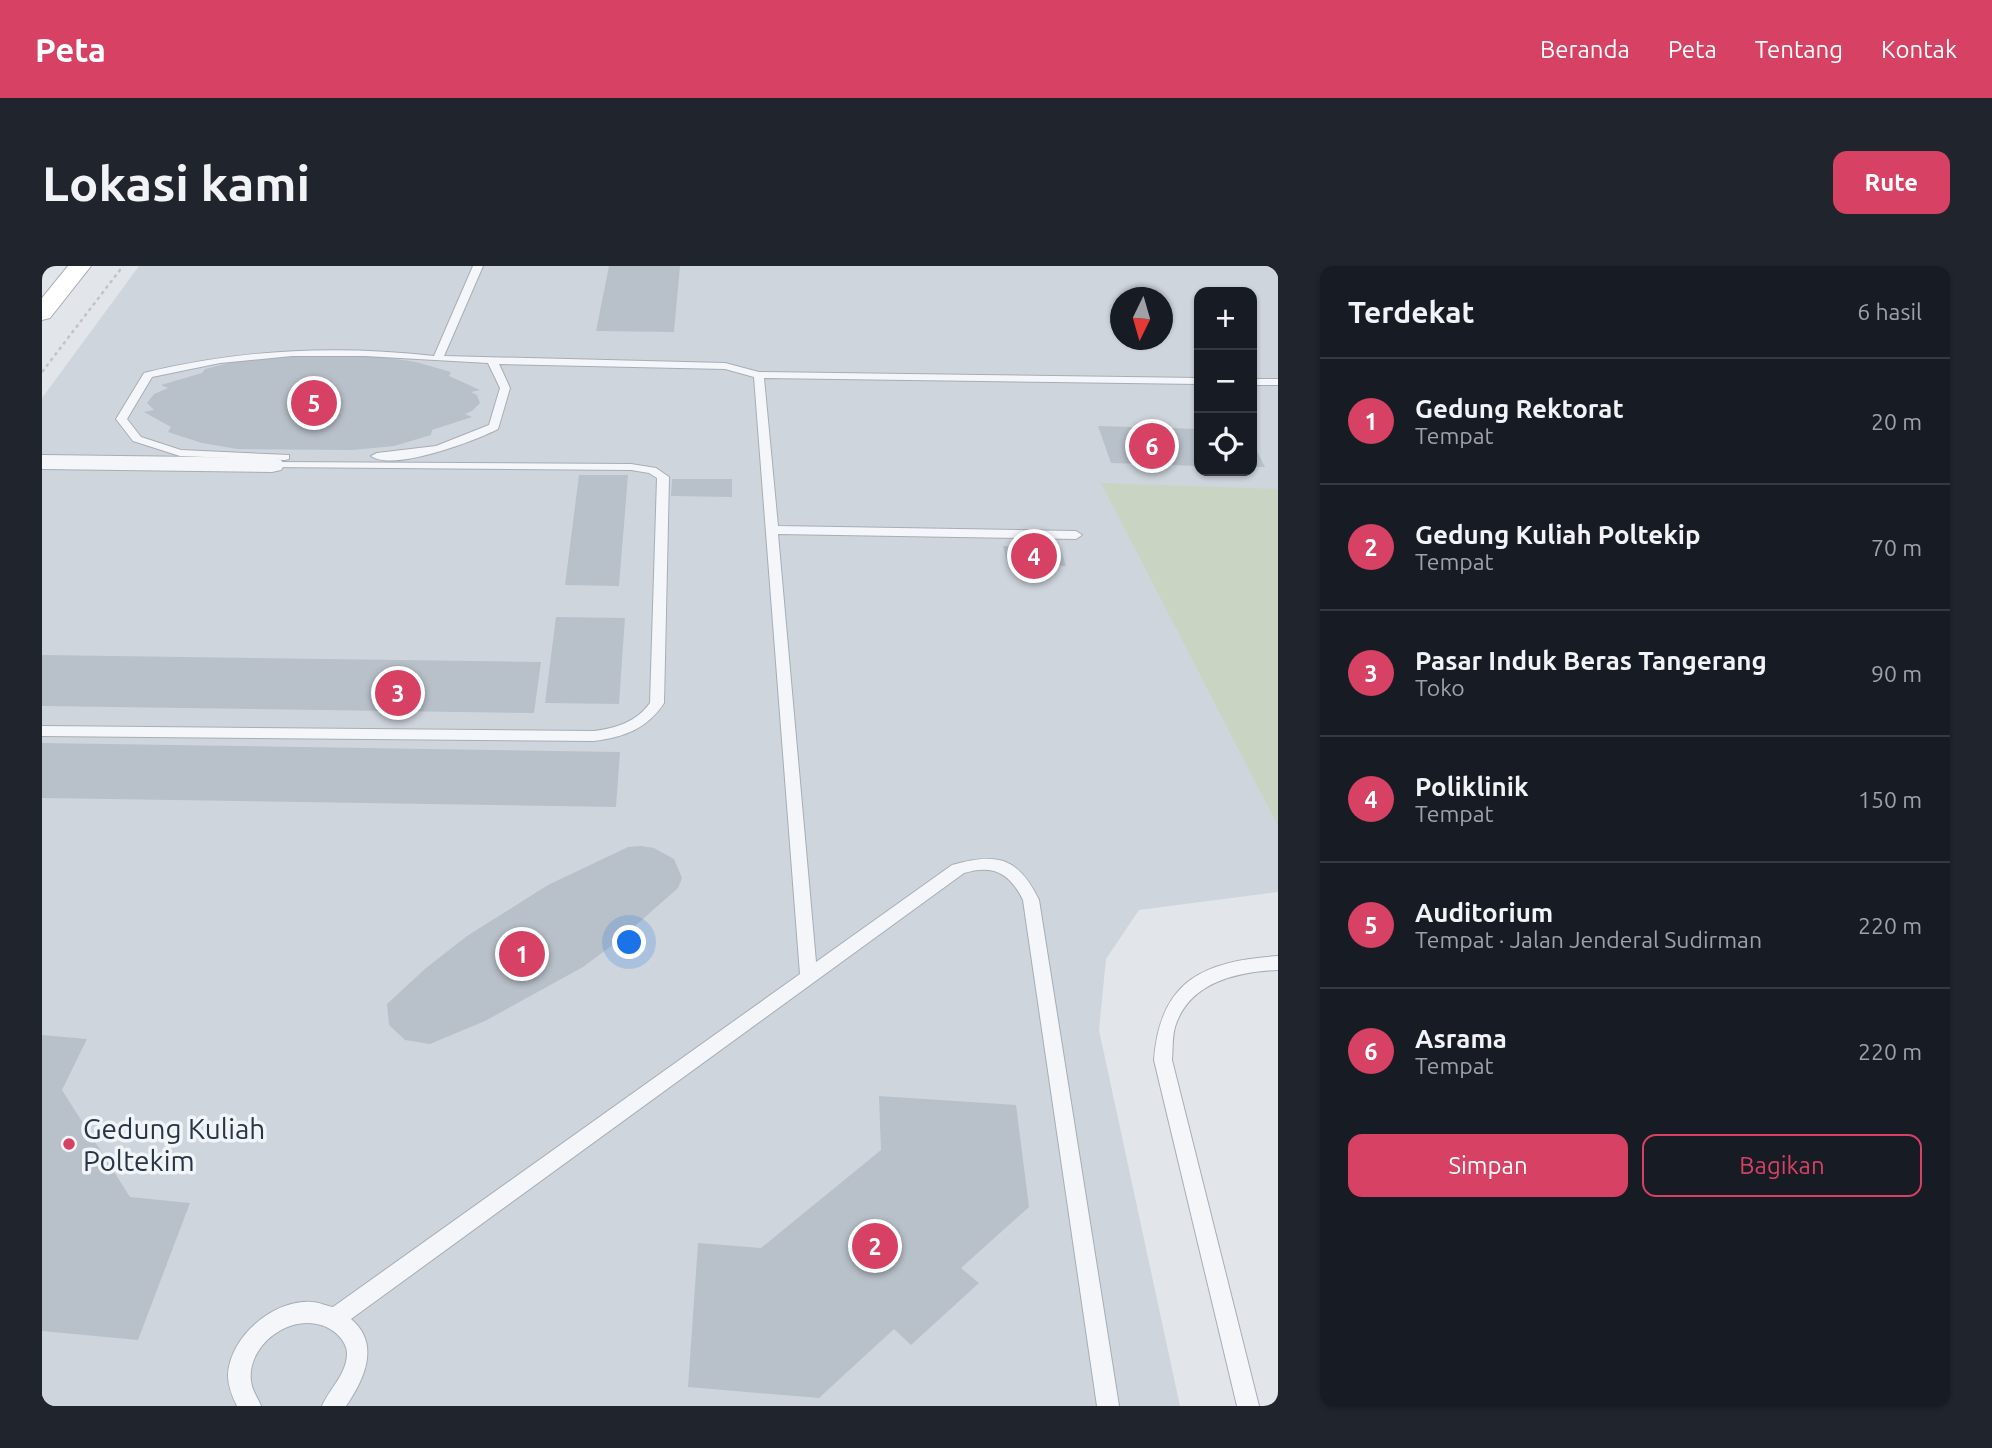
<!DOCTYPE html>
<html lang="id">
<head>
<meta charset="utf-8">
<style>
	:root { --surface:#171b24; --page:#20242c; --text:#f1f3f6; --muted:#9ea1a6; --line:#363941; --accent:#d64164 }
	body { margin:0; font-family:Ubuntu,sans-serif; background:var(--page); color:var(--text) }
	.controls { position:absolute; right:21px; top:21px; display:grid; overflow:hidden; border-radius:14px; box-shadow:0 2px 5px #0004 }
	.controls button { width:63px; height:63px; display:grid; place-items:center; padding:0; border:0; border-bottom:2px solid var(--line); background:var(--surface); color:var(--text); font:35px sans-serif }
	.compass { position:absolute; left:1068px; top:21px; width:63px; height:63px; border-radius:50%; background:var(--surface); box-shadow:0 2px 5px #0004; rotate:185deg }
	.you { position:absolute; left:588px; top:677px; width:24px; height:24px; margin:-18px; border:5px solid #fff; border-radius:50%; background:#1a73e8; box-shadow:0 0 0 10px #1a73e833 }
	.badge { display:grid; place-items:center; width:46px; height:46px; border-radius:50%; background:var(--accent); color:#fff; font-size:23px; font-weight:700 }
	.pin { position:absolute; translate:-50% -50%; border:4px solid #fff; box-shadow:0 2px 7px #0006 }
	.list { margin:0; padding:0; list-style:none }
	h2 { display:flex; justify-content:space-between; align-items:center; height:91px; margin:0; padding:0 28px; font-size:30px }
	h2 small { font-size:23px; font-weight:400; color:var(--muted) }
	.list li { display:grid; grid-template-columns:46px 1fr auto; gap:21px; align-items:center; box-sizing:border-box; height:126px; padding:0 28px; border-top:2px solid var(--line) }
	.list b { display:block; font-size:26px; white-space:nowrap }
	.list p { margin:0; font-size:23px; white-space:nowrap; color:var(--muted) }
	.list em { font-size:23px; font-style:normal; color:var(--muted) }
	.actions { display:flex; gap:14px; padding:21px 28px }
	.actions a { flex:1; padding:16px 0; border:2px solid var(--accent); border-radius:14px; text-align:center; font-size:24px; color:var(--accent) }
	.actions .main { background:var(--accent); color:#fff }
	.icon { flex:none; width:38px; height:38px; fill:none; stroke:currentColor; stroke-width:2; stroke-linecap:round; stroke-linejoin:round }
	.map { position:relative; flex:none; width:1236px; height:1140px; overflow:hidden; border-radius:14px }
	header { display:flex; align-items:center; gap:42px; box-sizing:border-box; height:98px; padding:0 35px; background:var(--accent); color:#fff }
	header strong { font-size:33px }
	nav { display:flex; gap:38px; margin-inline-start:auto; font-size:24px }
	.intro { display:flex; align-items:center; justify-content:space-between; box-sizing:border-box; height:168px; padding:0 42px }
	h1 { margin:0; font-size:49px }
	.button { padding:18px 32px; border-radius:14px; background:var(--accent); color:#fff; font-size:24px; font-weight:700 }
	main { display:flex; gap:42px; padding:0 42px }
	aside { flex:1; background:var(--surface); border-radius:14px; box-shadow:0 2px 5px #0004 }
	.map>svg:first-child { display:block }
	.built { fill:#cfd5dd; fill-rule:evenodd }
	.green { fill:#c9d5c2 }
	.building { fill:#b8c0c9 }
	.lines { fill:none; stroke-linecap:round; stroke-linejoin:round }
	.lane-casing { stroke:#a7adb6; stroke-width:2 }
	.street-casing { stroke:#a7adb6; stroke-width:2 }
	.primary-casing { stroke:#a0abb7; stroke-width:2 }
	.path { stroke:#c0c4ca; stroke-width:2.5; stroke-dasharray:3.5 3.5; stroke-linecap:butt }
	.lane { fill:#f5f6f9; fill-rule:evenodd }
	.street { fill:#f5f6f9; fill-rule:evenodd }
	.primary { fill:#fff; fill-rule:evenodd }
	.poi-dot { fill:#d64164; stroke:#f1f5f8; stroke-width:2.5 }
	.labels { text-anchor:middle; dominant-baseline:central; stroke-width:7; stroke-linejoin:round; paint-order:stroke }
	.near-poi-label { font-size:28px; fill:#293544; stroke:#f1f5f8; text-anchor:start }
</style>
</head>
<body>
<header>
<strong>Peta</strong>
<nav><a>Beranda</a><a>Peta</a><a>Tentang</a><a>Kontak</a></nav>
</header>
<div class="intro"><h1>Lokasi kami</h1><a class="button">Rute</a></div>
<main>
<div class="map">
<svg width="1236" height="1140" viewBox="0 0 1236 1140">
	<rect width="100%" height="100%" fill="#e2e6eb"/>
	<!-- built -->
	<path class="built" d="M97,0H1236V626L1097,644L1064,693L1057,764L1138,1140H0V132ZM1157,26H1210V205H1157ZM1078,32H1120V74H1078Z"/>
	<!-- green -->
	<path class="green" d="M1059,217L1236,223V560Z"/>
	<!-- building -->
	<path class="building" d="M567,0H638L632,66L554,65Z
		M237,91H341L374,96L409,106L407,110L438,124L429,126L435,129L438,137L430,145L423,148L430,151L390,164L389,169L352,180L311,184L195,183L160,177L126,166L129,161L102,146L112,144L105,137L112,128L126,122L119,119L160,107L163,103L198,94Z
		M1056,160L1157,163V200L1069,197Z
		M1210,175L1223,201H1210Z
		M537,209H586L577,320L523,319Z
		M630,213H690V231L629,230Z
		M961,280L1018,281L1024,300L966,299Z
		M514,351L583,352L577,438L503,437Z
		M0,389L499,396L492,447L0,440Z
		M0,477L578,486L574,541L0,532Z
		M599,580L612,582L632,593L640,612L636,622L576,675L541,701L443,755L388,778L363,774L347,759L345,738L384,702L425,670L506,619L586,581Z
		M0,769L45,773L20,824L88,931L148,937L96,1074L0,1065Z
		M837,830L974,839L987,941L919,1002L937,1017L869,1079L852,1063L777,1132L646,1121L656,977L719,982L839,884Z"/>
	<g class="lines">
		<!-- lane casing -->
		<g class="lane-casing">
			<path id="lane" d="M431,0H441L402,90L683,97L717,106L1157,112V118L722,112L736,260L1034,265L1040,269L1034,273L736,268L774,696L910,599C955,586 976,591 997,634L1077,1140H1055L981,634C968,607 951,598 922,607L309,1053C339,1078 322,1114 304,1140H280C288,1122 305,1108 305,1087C305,1080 300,1073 295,1068C260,1038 204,1075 209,1115C210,1125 216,1132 219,1140H195C190,1130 186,1120 186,1109C188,1070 232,1033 270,1036C277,1036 284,1040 291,1041L758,708L712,111L683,103L457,98L468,122L456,163C433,175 351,206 329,190L335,187L394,180L447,159L458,122L446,97L323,90H250L178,97L110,111L85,153L99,171L139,184L247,189V193L243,194L138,190L91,175L74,153L102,107C199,83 294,79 392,90Z
				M1210,113H1236V119H1210Z
				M230,196L589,198L614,202L627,211L622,437C605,463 582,471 552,475L0,470V460L552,465C575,462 594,456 608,437L615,212L607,207L589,204L226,201L224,199Z
				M1236,690V704C1195,706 1147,716 1133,761C1130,772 1131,783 1130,794L1217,1140H1195L1112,794C1118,714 1162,695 1236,690Z"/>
		</g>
		<!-- street casing -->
		<g class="street-casing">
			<path id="street" d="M0,189L230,192L239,194L242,199L239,204L230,206L0,203Z"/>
		</g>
		<!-- primary casing -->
		<g class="primary-casing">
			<path id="primary" d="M26,0H49L8,52L0,54V32Z"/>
		</g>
		<!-- path -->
		<path class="path" d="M0,106L81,0"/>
		<!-- lane -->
		<use href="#lane" class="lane"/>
		<!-- street -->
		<use href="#street" class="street"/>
		<!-- primary -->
		<use href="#primary" class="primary"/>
	</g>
	<!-- markers -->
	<circle class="poi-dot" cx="27" cy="878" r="7"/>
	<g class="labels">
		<!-- near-poi labels -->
		<g class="near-poi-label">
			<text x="41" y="862">Gedung Kuliah<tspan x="41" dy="32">Poltekim</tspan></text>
		</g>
	</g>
</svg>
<div class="controls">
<button>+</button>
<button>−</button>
<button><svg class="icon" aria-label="locate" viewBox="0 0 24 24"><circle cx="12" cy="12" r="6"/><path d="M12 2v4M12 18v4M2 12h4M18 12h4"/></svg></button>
</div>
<svg class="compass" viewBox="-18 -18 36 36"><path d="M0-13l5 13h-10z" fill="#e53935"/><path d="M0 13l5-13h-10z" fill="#9ea1a6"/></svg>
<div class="you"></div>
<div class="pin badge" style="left:480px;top:688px">1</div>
<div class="pin badge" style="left:833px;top:980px">2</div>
<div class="pin badge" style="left:356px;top:427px">3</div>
<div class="pin badge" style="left:992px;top:290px">4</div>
<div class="pin badge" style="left:272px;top:137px">5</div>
<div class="pin badge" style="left:1110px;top:180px">6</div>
</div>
<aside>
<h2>Terdekat<small>6 hasil</small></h2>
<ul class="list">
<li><span class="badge">1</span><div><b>Gedung Rektorat</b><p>Tempat</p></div><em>20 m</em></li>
<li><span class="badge">2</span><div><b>Gedung Kuliah Poltekip</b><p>Tempat</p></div><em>70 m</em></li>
<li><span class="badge">3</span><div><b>Pasar Induk Beras Tangerang</b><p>Toko</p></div><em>90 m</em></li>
<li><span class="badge">4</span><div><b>Poliklinik</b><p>Tempat</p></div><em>150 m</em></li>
<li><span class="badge">5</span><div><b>Auditorium</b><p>Tempat · Jalan Jenderal Sudirman</p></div><em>220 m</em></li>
<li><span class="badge">6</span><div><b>Asrama</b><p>Tempat</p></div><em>220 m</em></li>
</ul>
<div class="actions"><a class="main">Simpan</a><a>Bagikan</a></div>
</aside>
</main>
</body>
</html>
